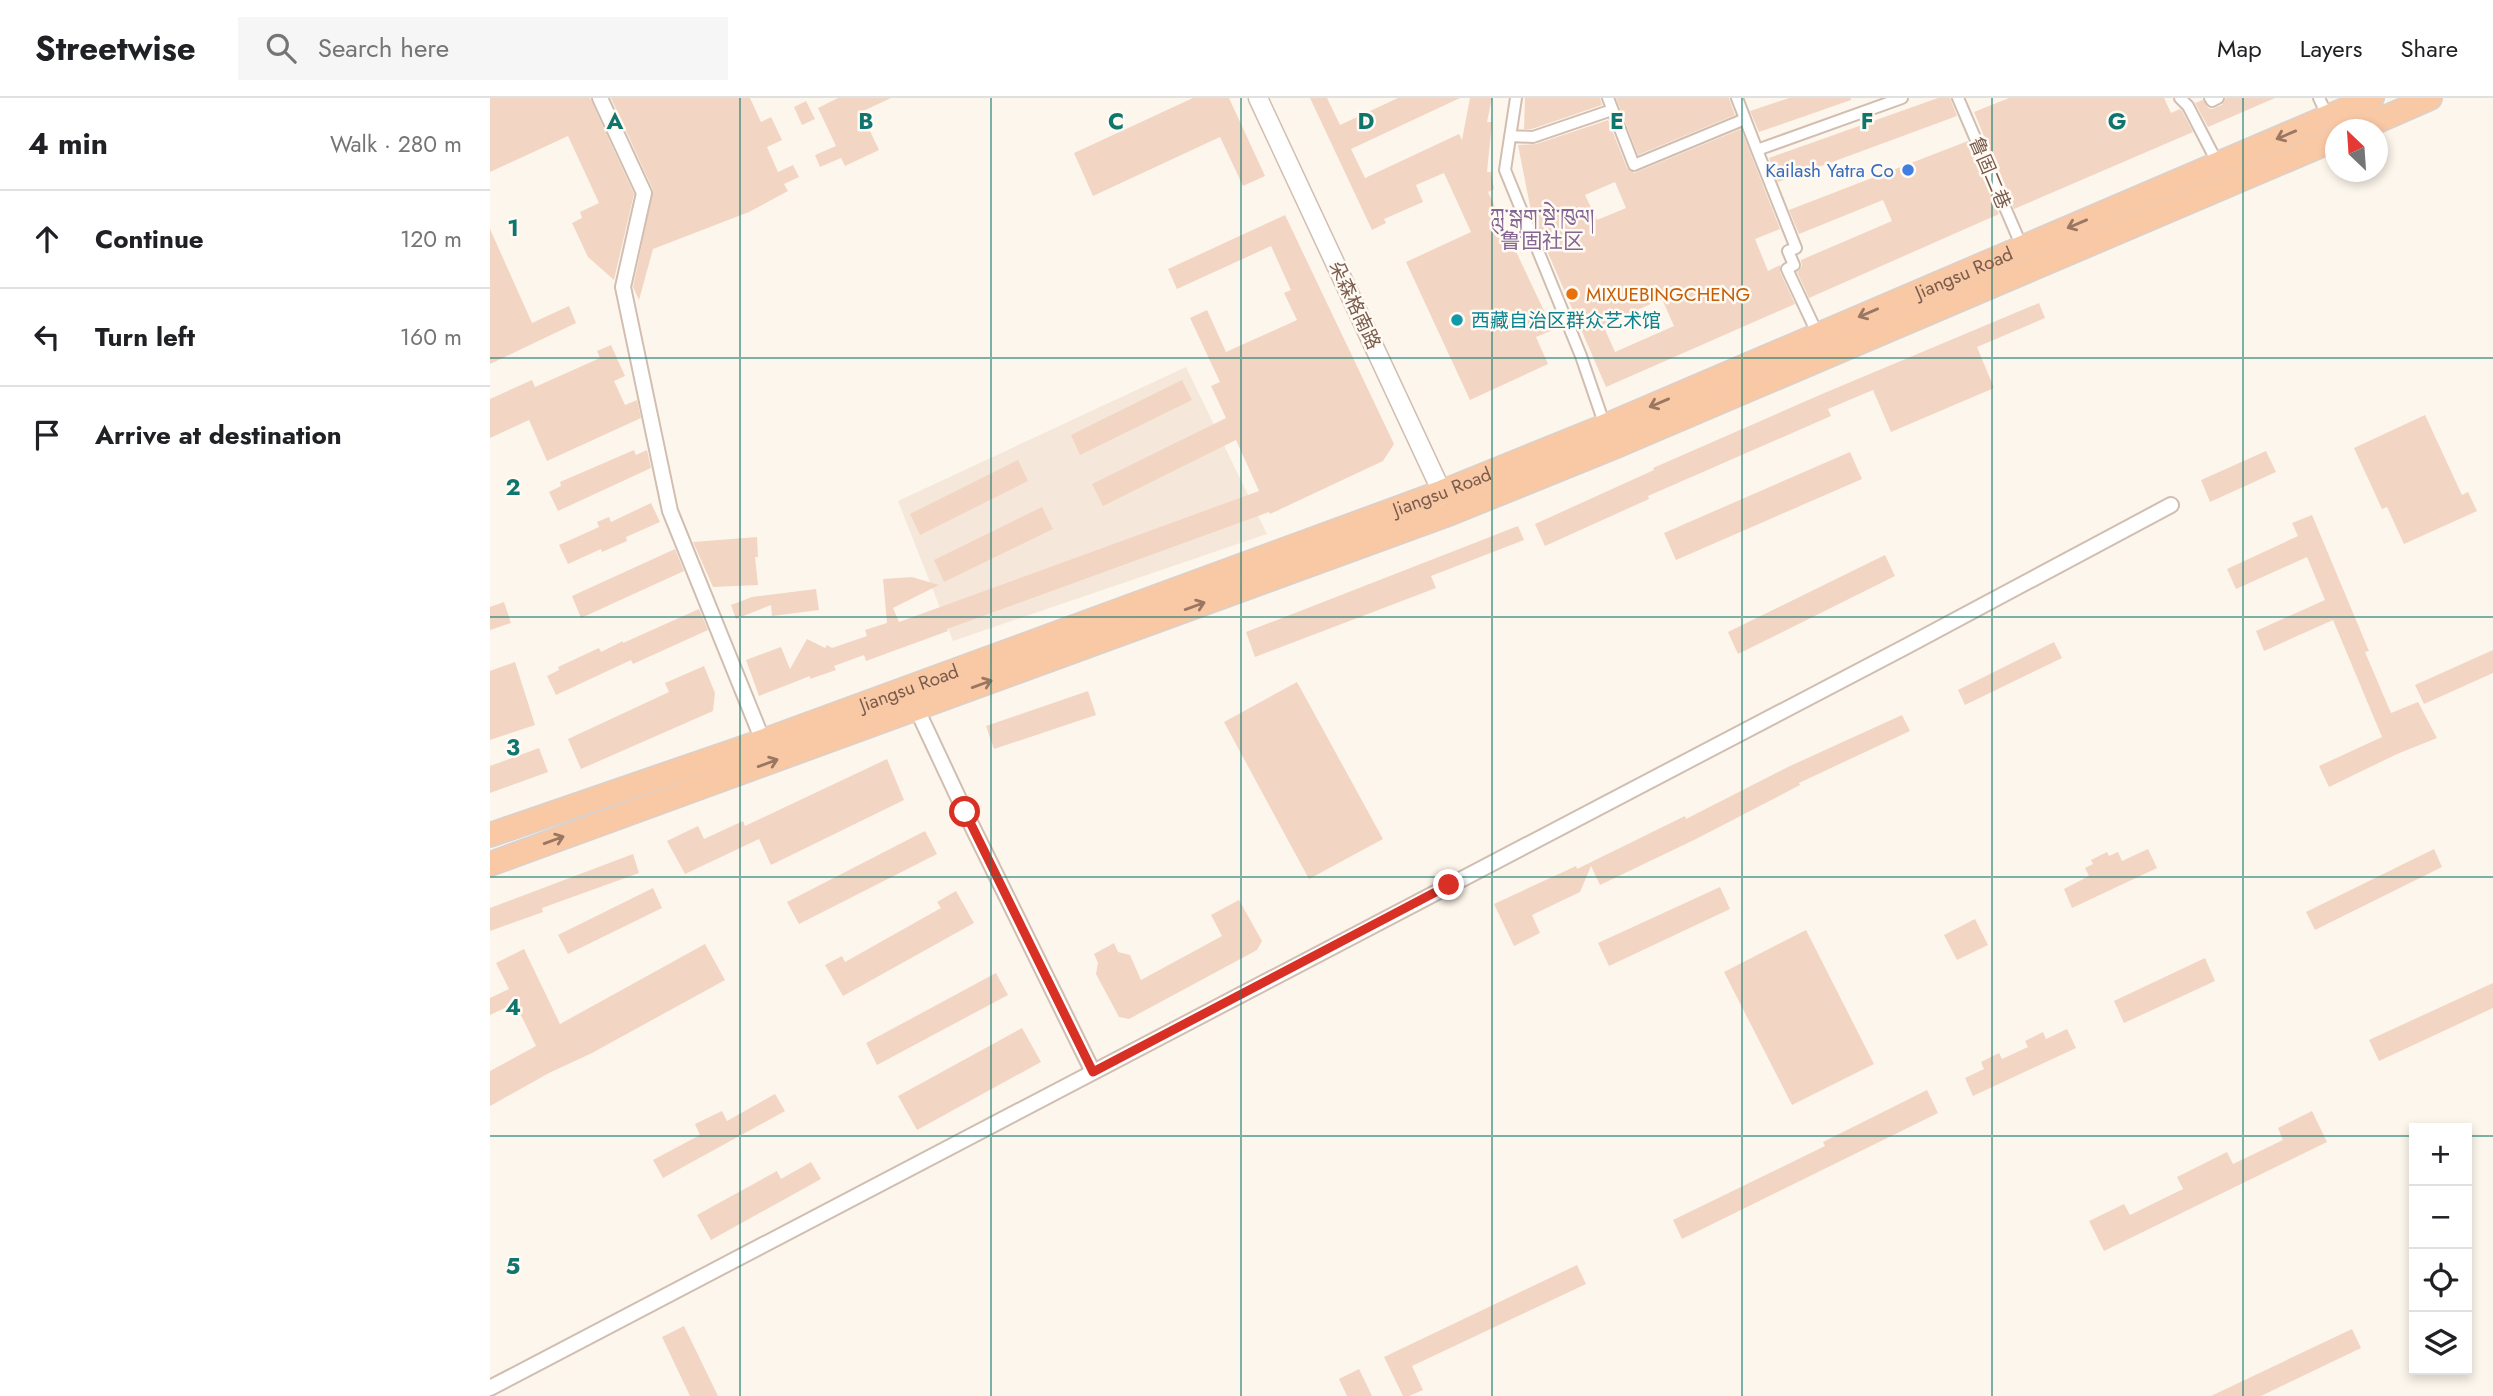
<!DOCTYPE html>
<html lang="en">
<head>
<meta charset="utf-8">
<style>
	:root { --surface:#fff; --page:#f6f6f6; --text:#202124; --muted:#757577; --line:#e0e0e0 }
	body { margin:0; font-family:Jost,"Noto Sans SC","Noto Serif Tibetan",sans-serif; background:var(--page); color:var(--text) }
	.controls { position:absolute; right:21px; bottom:21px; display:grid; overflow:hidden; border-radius:0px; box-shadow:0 4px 10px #0003 }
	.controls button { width:63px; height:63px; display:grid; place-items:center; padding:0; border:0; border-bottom:2px solid var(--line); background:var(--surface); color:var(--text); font:35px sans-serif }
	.compass { position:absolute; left:1835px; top:21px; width:63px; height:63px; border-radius:50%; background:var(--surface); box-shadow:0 4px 10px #0003; rotate:335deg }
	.stop { position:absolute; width:21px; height:21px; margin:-16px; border:5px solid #d93025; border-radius:50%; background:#fff }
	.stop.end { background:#d93025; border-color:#fff; box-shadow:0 2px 7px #0008 }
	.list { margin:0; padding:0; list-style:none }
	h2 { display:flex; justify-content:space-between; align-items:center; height:91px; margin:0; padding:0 28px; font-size:30px }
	h2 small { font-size:23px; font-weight:400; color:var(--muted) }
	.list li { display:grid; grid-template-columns:46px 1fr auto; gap:21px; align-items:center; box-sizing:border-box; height:98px; padding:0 28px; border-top:2px solid var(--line) }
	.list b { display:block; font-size:26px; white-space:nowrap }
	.list em { font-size:23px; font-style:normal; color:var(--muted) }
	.icon { flex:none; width:38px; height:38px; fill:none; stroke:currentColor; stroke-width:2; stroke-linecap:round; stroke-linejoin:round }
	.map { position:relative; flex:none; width:2003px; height:1298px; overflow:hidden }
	header { display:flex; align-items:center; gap:42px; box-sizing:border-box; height:98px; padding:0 35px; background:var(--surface); border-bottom:2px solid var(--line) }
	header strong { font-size:33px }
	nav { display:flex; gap:38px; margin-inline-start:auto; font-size:24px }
	.search { width:490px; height:63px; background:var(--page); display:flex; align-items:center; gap:18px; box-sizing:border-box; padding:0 24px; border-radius:0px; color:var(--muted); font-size:26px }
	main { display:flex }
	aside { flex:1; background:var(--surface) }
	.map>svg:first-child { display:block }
	.residential { fill:#f5e8da }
	.building { fill:#f3d5c3; fill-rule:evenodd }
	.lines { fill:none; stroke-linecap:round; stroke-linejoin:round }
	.pedestrian-casing { stroke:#d1beb0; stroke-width:14 }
	.minor-casing { stroke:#d1beb0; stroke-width:18 }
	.tertiary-casing { stroke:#d1beb0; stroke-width:21 }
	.trunk-casing { stroke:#dad1cd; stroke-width:26 }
	.pedestrian { stroke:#fff; stroke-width:10 }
	.minor { stroke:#fff; stroke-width:14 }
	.tertiary { stroke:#fff; stroke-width:18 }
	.trunk { stroke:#f9c8a4; stroke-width:23 }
	.oneway { stroke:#9a7763 }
	.route { stroke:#d93025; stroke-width:9 }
	.grid { fill:none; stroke:#0f766e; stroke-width:2; stroke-opacity:0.55 }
	.shop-dot { fill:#3f7fe0; stroke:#fffaf3; stroke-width:2.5 }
	.food-dot { fill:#e8710a; stroke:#fffaf3; stroke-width:2.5 }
	.culture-dot { fill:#0f9aa8; stroke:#fffaf3; stroke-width:2.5 }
	.labels { text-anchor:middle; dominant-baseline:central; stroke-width:5; stroke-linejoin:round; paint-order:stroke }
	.shop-label { font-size:19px; fill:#366cbe; stroke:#fffaf3; text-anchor:end }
	.street-label { font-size:19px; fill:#7a5c4d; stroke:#fffaf3 }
	.food-label { font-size:19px; fill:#c56008; stroke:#fffaf3; text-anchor:start }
	.culture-label { font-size:19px; fill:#0d838f; stroke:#fffaf3; text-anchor:start }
	.neighbourhood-label { font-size:21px; fill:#846695; stroke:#fffaf3 }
	.grid-label { font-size:23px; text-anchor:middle; font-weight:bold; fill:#0f766e; stroke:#fffaf3; stroke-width:5; stroke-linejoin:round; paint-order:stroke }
</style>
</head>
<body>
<header>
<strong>Streetwise</strong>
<div class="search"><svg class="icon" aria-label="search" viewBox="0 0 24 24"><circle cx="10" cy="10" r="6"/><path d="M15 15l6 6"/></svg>Search here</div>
<nav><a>Map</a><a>Layers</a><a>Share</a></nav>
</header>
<main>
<aside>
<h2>4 min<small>Walk · 280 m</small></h2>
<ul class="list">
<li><svg class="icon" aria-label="ahead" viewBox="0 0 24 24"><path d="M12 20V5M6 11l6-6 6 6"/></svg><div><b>Continue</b></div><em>120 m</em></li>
<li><svg class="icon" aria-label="left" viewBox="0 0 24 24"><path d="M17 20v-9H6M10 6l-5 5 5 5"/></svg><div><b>Turn left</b></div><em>160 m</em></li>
<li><svg class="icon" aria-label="arrive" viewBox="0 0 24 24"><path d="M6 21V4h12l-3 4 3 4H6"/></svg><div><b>Arrive at destination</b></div></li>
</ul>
</aside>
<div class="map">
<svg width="2003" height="1298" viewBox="0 0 2003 1298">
	<rect width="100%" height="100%" fill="#fdf6ec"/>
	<!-- residential -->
	<path class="residential" d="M696,269L777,436L463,543L408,403Z"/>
	<!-- building -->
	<path class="building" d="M0,0H100L144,96L124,182L98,159L82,125L92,120L90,114L109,105L78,38L0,74Z
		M121,0H260L271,24L281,19L292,42L277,49L288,74L303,67L309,79L294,86L298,93L259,114L163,151L149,202L143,189L163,92Z
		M348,0H401L371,14L389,52L355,68L351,60L330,69L325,57L346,48L328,10Z
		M703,0H739L775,78L753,88L730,39L603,98L584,55Z
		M820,0H837L850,27L908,0H970L861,51L875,80L969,36L972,42L980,0H1002L997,24H1002L997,74H1001L1004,91L998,94L1063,232L1046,239L1058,266L980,302L916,164L981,134L954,75L926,87L933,104L894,121L896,125L882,132Z
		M1035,0H1110L1112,7L1042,31H1034Z
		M1126,0H1239L1245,17L1148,57Z
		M1299,0H1361V2L1269,34L1260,13Z
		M1448,0H1460L1467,18L1288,84L1279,60Z
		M1519,0H1674L1681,15L1690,11L1692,13L1703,34L1524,111L1484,14Z
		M1736,0H1785L1718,29L1705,5L1713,2L1718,10L1722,11L1732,7Z
		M316,3L325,21L312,27L304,9Z
		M1118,22L1137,70L1144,75L1251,31L1290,131L1265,141L1278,173L1290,167V174L1305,206L1116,289L1042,118L1028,47L1046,46ZM1125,84L1136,110L1107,122L1095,97ZM1172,201L1184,228L1125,254L1113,227Z
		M1478,43L1509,116L1319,200L1307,174L1312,168L1311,162L1402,123L1393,102L1309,136L1299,112Z
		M795,117L904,346L893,363L780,416L779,414L457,531L458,533L376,563L374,557L344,568L346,572L320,581V578L269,598L256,562L291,549L300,571L317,541L335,550L337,547L342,550L377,538L375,532L397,525L393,481L422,479L449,487L403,510L409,524L769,393L746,342L613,408L602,386L736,320L721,288L730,284L700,220L717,212L736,254L807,222L794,195L801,192L781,148L687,191L678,171Z
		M0,131L42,225L79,208L86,225L0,266Z
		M1549,205L1555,220L1487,249L1504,290L1401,334L1383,292L1338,311L1341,318L1158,398L1159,401L1055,448L1045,426L1164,372L1163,370L1332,296Z
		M121,247L135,278L124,283L135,307L147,302L151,320L57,363L39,322L0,340V301L42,282L45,289L110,260L107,253Z
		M692,282L702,302L590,357L581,337Z
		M1935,317L1972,397L1978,394L1987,413L1914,446L1897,409L1892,411L1864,350Z
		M144,352L146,357L157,352L161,370L68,413L59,394L71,388L70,384Z
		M1776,353L1786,374L1720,404L1711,382Z
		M1360,354L1372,381L1186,462L1174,435Z
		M528,362L538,383L430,437L420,416Z
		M161,405L170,424L136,439L137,443L112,454L111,451L78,466L69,447L109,429L107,424L119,419L121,424Z
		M552,409L563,431L454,484L444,462Z
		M1822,417L1879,553L1875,554L1901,615L1928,604L1947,640L1907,656L1839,689L1829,668L1892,639L1843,522L1774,553L1766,533L1835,502L1817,459L1746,491L1737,471L1808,438L1802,425Z
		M1028,428L1034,442L941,478L946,490L765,559L756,534Z
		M267,439L268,459H265L268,487L223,489L203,444Z
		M185,451L194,473L91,520L82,498Z
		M1395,457L1405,478L1248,556L1238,534Z
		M326,491L329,512L282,518L281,507L246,521L241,507L262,499Z
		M14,504L21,525L0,532V509Z
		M209,511L218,532L143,566L141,562L66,597L57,578L69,572L68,569L109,550L111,554L133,543V545Z
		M1564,544L1572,560L1475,607L1468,592Z
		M2003,552V575L1934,606L1925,587Z
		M25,564L45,627L0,642V573Z
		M214,568L225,595L223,613L91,671L78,641L179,594L175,585Z
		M807,584L893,741L819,781L734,624Z
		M598,593L606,617L504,651L496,628Z
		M1412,617L1420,633L1309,685L1310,687L1206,741L1110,787L1101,768L1090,794L1042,817L1050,835L1024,848L1004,806L1086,768L1087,771L1195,718L1196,721L1300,668Z
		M49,650L58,674L0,695V668Z
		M397,661L414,702L281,767L269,741L195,776L177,743L208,728L214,741L253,723L255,728Z
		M435,733L447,756L309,826L297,804Z
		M1658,751L1667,770L1582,810L1574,791L1599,778L1595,770L1603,766L1601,762L1617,754L1619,758L1628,754L1632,763Z
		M1944,751L1952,769L1825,832L1816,814Z
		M143,756L149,775L52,810L53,814L0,833V810Z
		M1230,789L1240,811L1119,868L1108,845Z
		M163,790L172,810L78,856L68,837Z
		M466,793L484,825L353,898L335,867L352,858L355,864L451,810L447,804Z
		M749,802L772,843L767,852L639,921L629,919L606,876L608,865L604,856L624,845L628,854L640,857L651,882L732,838L721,817Z
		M1485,821L1498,847L1467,862L1454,837Z
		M1316,832L1384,966L1302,1007L1234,874Z
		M215,846L235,882L102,955L59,975L0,1008V973L46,948L25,905L0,917V900L19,891L6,865L34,851L70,926Z
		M1715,860L1725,883L1634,925L1624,903Z
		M506,875L518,897L387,967L376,945Z
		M2003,885V910L1889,963L1879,942Z
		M532,930L551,964L427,1032L408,998Z
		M1577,931L1586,950L1483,998L1475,980L1494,971L1491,964L1509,955L1512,961L1538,949L1535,943L1553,934L1556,941Z
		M1437,992L1448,1015L1192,1141L1183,1122L1335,1048L1333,1044Z
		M285,996L295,1013L173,1080L163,1062L210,1037L205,1026L232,1013L237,1023Z
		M1822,1013L1837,1044L1614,1153L1599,1123L1634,1106L1640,1117L1693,1091L1687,1079L1737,1054L1743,1066L1793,1042L1788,1030Z
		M321,1064L331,1081L221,1142L207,1117L287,1073L291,1081Z
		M1087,1167L1096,1186L922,1268L933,1292L919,1298H913L894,1259Z
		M194,1228L228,1298H200L172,1239Z
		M1862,1231L1871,1250L1771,1298H1721Z
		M869,1271L882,1298H857L849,1281Z"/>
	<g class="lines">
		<!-- pedestrian casing -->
		<g class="pedestrian-casing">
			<path id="pedestrian" d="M1026,0L1015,72L1091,258L1115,328
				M1118,0L1144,67L1255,21
				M1247,0L1267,52L1412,0
				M1468,0L1532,149
				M1690,0L1698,8L1728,66
				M1720,0L1722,3L1728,0
				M1829,0L1838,19
				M1020,38L1043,39L1122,12
				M1267,52L1306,150L1298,153L1304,167L1297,171L1328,237"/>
		</g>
		<!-- minor casing -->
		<g class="minor-casing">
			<path id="minor" d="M110,0L154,95L133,189L180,413L273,643
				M423,603L475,714L603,974
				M0,1290L1417,548L1681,407"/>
		</g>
		<!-- tertiary casing -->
		<g class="tertiary-casing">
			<path id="tertiary" d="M768,0L957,405"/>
		</g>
		<!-- trunk casing -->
		<g class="trunk-casing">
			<g id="trunk">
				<path d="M1867,32L1940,0"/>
				<path id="s1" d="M0,737L273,643L952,394L1115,328L1882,0"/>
				<path d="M0,766L961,415L1124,349L1846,41"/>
			</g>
		</g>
		<!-- pedestrian -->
		<use href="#pedestrian" class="pedestrian"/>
		<!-- minor -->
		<use href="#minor" class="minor"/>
		<!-- tertiary -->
		<use href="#tertiary" class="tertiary"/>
		<!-- trunk -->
		<use href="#trunk" class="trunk"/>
	</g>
	<!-- one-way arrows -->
	<defs><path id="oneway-shaft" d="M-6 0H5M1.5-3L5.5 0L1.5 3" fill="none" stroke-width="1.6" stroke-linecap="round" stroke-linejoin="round" transform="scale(1.75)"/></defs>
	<g class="oneway">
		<use href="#oneway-shaft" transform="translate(1796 37) rotate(157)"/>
		<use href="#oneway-shaft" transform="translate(1587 126) rotate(157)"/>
		<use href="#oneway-shaft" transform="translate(1378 215) rotate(157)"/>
		<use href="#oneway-shaft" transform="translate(1169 305) rotate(157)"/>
		<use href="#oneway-shaft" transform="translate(705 508) rotate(-20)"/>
		<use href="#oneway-shaft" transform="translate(492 586) rotate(-20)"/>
		<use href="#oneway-shaft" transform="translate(278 665) rotate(-20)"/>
		<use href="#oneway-shaft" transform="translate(64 742) rotate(-20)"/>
	</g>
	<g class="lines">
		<!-- route -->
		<path class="route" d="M475,714L603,974L959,787"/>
	</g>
	<!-- grid -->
	<path class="grid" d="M250,0V1298M501,0V1298M751,0V1298M1002,0V1298M1252,0V1298M1502,0V1298M1753,0V1298M0,260H2003M0,519H2003M0,779H2003M0,1038H1924M1977,1038H2003"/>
	<!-- markers -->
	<circle class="shop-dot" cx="1418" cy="72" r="7"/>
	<circle class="food-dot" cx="1082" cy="196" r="7"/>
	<circle class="culture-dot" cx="967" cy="222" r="7"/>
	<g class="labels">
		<!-- shop labels -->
		<g class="shop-label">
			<text x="1404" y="72">Kailash Yatra Co</text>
		</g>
		<!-- street labels -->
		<g class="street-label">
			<text transform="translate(1500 75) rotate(67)">鲁固二巷</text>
			<text stroke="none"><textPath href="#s1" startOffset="1578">Jiangsu Road</textPath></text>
			<text transform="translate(865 207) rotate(65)">朵森格南路</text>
			<text stroke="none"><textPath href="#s1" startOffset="1012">Jiangsu Road</textPath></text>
			<text stroke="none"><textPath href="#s1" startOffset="444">Jiangsu Road</textPath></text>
		</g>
		<!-- food labels -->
		<g class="food-label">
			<text x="1096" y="196">MIXUEBINGCHENG</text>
		</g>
		<!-- culture labels -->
		<g class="culture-label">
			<text x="981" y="222">西藏自治区群众艺术馆</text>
		</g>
		<!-- neighbourhood labels -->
		<g class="neighbourhood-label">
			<text x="1052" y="119">ཀླུ་སྒུག་སྡེ་ཁུལ།<tspan x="1052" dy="24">鲁固社区</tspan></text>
		</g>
	</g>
	<g class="grid-label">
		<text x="125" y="31">A</text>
		<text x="376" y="31">B</text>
		<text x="626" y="31">C</text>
		<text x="876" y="31">D</text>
		<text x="1127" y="31">E</text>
		<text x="1377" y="31">F</text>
		<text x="1627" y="31">G</text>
		<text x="23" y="138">1</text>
		<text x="23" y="397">2</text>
		<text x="23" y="657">3</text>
		<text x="23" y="917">4</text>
		<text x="23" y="1176">5</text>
	</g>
</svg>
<div class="controls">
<button>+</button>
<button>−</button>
<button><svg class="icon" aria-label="locate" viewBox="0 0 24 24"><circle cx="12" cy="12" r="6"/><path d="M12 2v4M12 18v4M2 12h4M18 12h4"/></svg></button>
<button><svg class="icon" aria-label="layers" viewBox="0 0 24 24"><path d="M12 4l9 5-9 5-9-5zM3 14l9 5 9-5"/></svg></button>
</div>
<svg class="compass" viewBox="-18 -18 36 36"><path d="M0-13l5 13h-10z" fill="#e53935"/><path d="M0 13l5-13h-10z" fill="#757577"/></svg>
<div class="stop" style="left:475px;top:714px"></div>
<div class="stop end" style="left:959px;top:787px"></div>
</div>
</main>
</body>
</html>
